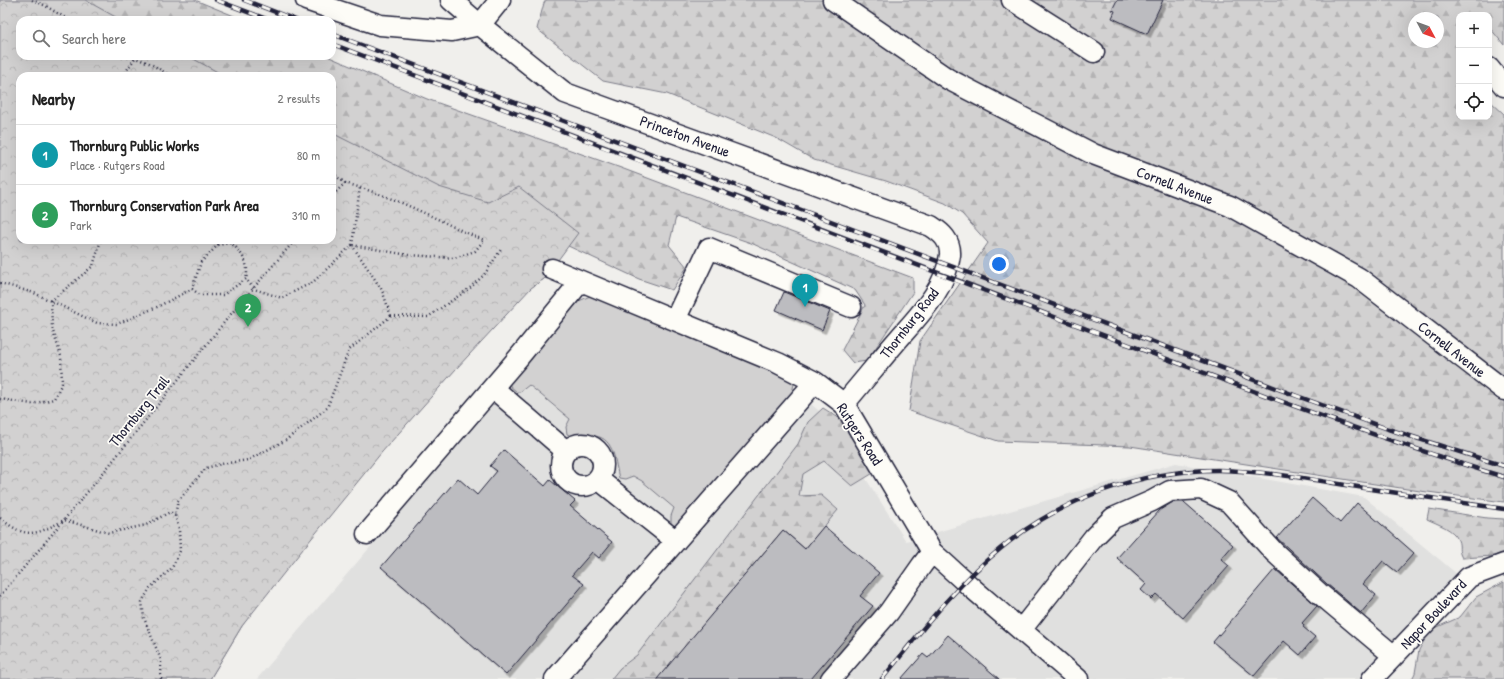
<!DOCTYPE html>
<html lang="en">
<head>
<meta charset="utf-8">
<style>
	:root { --surface:#fff; --page:#f6f6f6; --text:#222; --muted:#767676; --line:#e0e0e0; --accent:#0b8043 }
	body { margin:0; font-family:"Patrick Hand",sans-serif; background:var(--page); color:var(--text) }
	.controls { position:absolute; right:12px; top:12px; display:grid; overflow:hidden; border-radius:8px; box-shadow:0 4px 16px #0002 }
	.controls button { width:36px; height:36px; display:grid; place-items:center; padding:0; border:0; border-bottom:1px solid var(--line); background:var(--surface); color:var(--text); font:20px sans-serif }
	.compass { position:absolute; left:1408px; top:12px; width:36px; height:36px; border-radius:50%; background:var(--surface); box-shadow:0 4px 16px #0002; rotate:131deg }
	.you { position:absolute; left:999px; top:264px; width:14px; height:14px; margin:-10px; border:3px solid #fff; border-radius:50%; background:#1a73e8; box-shadow:0 0 0 6px #1a73e833 }
	.badge { display:grid; place-items:center; width:26px; height:26px; border-radius:50%; background:var(--accent); color:#fff; font-size:13px; font-weight:700 }
	.pin { position:absolute; translate:-50% -33px; filter:drop-shadow(0 1px 2px #0008) }
	.pin::after { content:''; position:absolute; top:21px; width:14px; height:12px; background:inherit; clip-path:polygon(0 0,100% 0,50% 100%) }
	.list { margin:0; padding:0; list-style:none }
	h2 { display:flex; justify-content:space-between; align-items:center; height:52px; margin:0; padding:0 16px; font-size:17px }
	h2 small { font-size:13px; font-weight:400; color:var(--muted) }
	.list li { display:grid; grid-template-columns:26px 1fr auto; gap:12px; align-items:center; box-sizing:border-box; height:60px; padding:0 16px; border-top:1px solid var(--line) }
	.list b { display:block; font-size:15px; white-space:nowrap }
	.list p { margin:0; font-size:13px; white-space:nowrap; color:var(--muted) }
	.list em { font-size:13px; font-style:normal; color:var(--muted) }
	.icon { flex:none; width:22px; height:22px; fill:none; stroke:currentColor; stroke-width:2; stroke-linecap:round; stroke-linejoin:round }
	.map { position:relative; flex:none; width:1504px; height:679px; overflow:hidden }
	.search { position:absolute; background:var(--surface); box-shadow:0 4px 16px #0002; left:16px; top:16px; width:320px; height:44px; display:flex; align-items:center; gap:10px; box-sizing:border-box; padding:0 14px; border-radius:12px; color:var(--muted); font-size:15px }
	.panel { position:absolute; background:var(--surface); box-shadow:0 4px 16px #0002; left:16px; top:72px; width:320px; height:172px; border-radius:12px }
	.map>svg:first-child { display:block }
	.built { fill:#e0e0df }
	.grass { fill:#d2d1d1; stroke:#7a7a86 }
	.forest { fill:url(#forest-firs); stroke:#7a7a86; fill-rule:evenodd }
	.park { fill:url(#park-crowns); stroke:#7a7a86 }
	.building { fill:#bcbcc0; stroke:#22223b; filter:url(#shadow) }
	.lines { fill:none; stroke-linecap:round; stroke-linejoin:round }
	.minor-casing { stroke:#22223b; stroke-width:23 }
	.path { stroke:#22223b; stroke-width:2.5; stroke-dasharray:1 3; stroke-linecap:butt }
	.minor { stroke:#fdfcf7; stroke-width:20 }
	.rail-casing { stroke:#22223b; stroke-width:4.5 }
	.rail { stroke:#fdfcf7; stroke-width:3; stroke-dasharray:9; stroke-linecap:butt }
	.labels { text-anchor:middle; dominant-baseline:central; stroke-width:3.5; stroke-linejoin:round; paint-order:stroke }
	.street-label { font-size:15px; fill:#22223b; stroke:#fdfcf7 }
</style>
</head>
<body>
<div class="map">
<svg width="1504" height="679" viewBox="0 0 1504 679">
	<defs>
		<pattern id="forest-firs" width="22" height="20" patternUnits="userSpaceOnUse"><rect width="22" height="20" fill="#d2d1d1"/><path d="M5 1l3.5 6h-7zM16 11l3.5 6h-7z" fill="#b4b3b4"/></pattern>
		<pattern id="park-crowns" width="20" height="18" patternUnits="userSpaceOnUse"><rect width="20" height="18" fill="#d2d1d1"/><path d="M2 6a3 3 0 1 1 6 0M12 15a3 3 0 1 1 6 0" fill="none" stroke="#b4b3b4"/></pattern>
		<filter id="shadow"><feDropShadow dx="3.5" dy="3.5" stdDeviation="0" flood-color="#0004"/></filter>
	</defs>
	<rect width="100%" height="100%" fill="#f0efec"/>
	<filter id="ink" filterUnits="userSpaceOnUse"><feTurbulence type="fractalNoise" baseFrequency=".025" numOctaves="2"/><feDisplacementMap in="SourceGraphic" scale="8" xChannelSelector="R" yChannelSelector="G"/><feConvolveMatrix kernelMatrix="1 2 1 2 8 2 1 2 1" color-interpolation-filters="sRGB"/></filter>
	<g filter="url(#ink)">
		<!-- built -->
		<path class="built" d="M523,369L789,385L826,417L906,541L1176,463L1364,497L1457,574L1373,679H257Z"/>
		<!-- grass -->
		<path class="grass" d="M590,296L791,377L794,384L791,397L677,527L671,525V516L674,508L642,481L633,476L625,479L619,478C615,464 615,438 595,436C589,436 582,439 576,438C573,437 570,435 567,434L566,427L570,419L529,385L520,392H517L510,386L509,382L579,301Z"/>
		<!-- forest -->
		<path class="forest" d="M0,0H195L244,20H20V56H327L427,99L621,168L913,278V292L867,361L853,363L842,350L865,305L855,290L751,243L676,217L669,245L687,267L672,290L639,279L523,225L544,279L439,346L242,626L210,679H159L12,276ZM20,76H332V240H20Z
			M546,0H1504V45L1490,28L1489,31V15H1459V117H1489V98L1490,101L1504,114V502L1420,491L1130,446L998,441L909,411L920,341L988,243L962,214L945,203L886,181L814,160L776,138L667,94L603,81L537,29L544,3ZM1414,18H1438V42H1414Z
			M823,408L842,420L875,472L852,486L824,461L803,474L799,496L821,495L838,510L805,549L783,530L658,679H611L620,668L637,655L798,444L808,422Z
			M1429,509L1487,518L1504,519V552L1494,556L1462,558C1457,549 1461,548 1458,540C1454,529 1437,524 1427,519Z
			M1504,582V679H1412L1415,673L1419,650L1426,637L1433,629L1460,617L1476,597Z"/>
		<!-- park -->
		<path class="park" d="M0,0H85L121,20H20V56H188L225,76H20V240H332V133L439,187L488,202L519,187L578,233L544,279L531,288L456,369L382,452L307,544L242,626L210,679H0Z"/>
		<!-- building -->
		<path class="building" d="M1117,0H1163L1147,34L1112,18L1115,11L1112,10Z
			M784,292L830,311L822,330L776,310Z
			M504,450L545,486L550,480L575,501L570,506L612,542L599,558L592,552L572,575L584,584L506,675L381,567L458,478L477,495L497,471L490,466Z
			M1312,498L1340,523L1357,503L1414,553L1397,572L1383,561L1363,584L1376,595L1361,613L1327,584L1277,538Z
			M1173,502H1184L1233,545L1221,559L1229,566L1183,618L1156,594L1151,599L1141,590L1146,584L1117,558L1160,510Z
			M824,526L879,573L860,596L873,606L811,679H657L783,530L805,549Z
			M1275,569L1317,606L1302,623L1304,625L1303,627L1315,637L1300,655L1284,641L1254,676L1213,642Z
			M948,635L999,679H901L923,654L928,658Z"/>
		<g class="lines">
			<!-- minor casing -->
			<g class="minor-casing">
				<path id="minor" d="M306,0L380,25L452,31L480,25L500,0
					M451,0L480,25L565,93L931,226C942,233 951,241 950,255C946,290 916,318 895,343C878,363 861,384 844,404
					M833,0L948,79L1093,154L1230,206L1359,278L1504,390
					M1012,0L1094,52
					M1489,68L1504,86
					M552,269L778,363L815,382L844,404L932,552L972,588L1078,679
					M675,320L709,248L851,307
					M493,388L566,451
					M561 465a21 21 0 1 1 42 0a21 21 0 1 1-42 0Z
					M598,479L676,541
					M367,534L519,357L581,281
					M1021,630L1094,537L1113,518L1152,501L1170,491L1201,489L1229,502L1274,552L1319,593L1394,656
					M555,679L815,382
					M831,679L889,612L922,565L932,552
					M1372,679L1469,577L1504,564"/>
			</g>
			<!-- path -->
			<path class="path" d="M32,0L44,5L69,20
				M130,56L149,63L171,76
				M123,76L135,58
				M332,173L345,183L332,196
				M345,183C370,190 396,200 420,211C441,220 462,232 484,240L475,251L454,258L408,255L352,245
				M352,245L382,290L391,316
				M0,283L34,293L97,323L117,324L157,307L192,289L200,295H223L246,279L254,289L282,298L313,282L352,245L360,187
				M192,289L201,262L218,245L231,243C242,253 250,264 246,279
				M391,316L428,317L470,288L484,275L502,248
				M0,399L32,404L54,399L62,383L61,356L52,328L51,301L93,266L101,240
				M0,518C27,540 36,535 64,520L109,533L146,525L170,512L175,515
				M0,596L95,483L231,314L295,240
				M161,679V660L144,618L142,602L150,588L172,568L180,551L179,529L175,515L178,501L206,468L221,464L248,460L286,440L327,408L349,350L391,316"/>
			<!-- minor -->
			<use href="#minor" class="minor"/>
			<!-- rail casing -->
			<g class="rail-casing">
				<path id="rail" d="M216,0L269,20
					M244,0L296,20
					M332,34L1297,396L1388,429L1504,466
					M332,44C575,136 817,229 1060,319C1208,374 1354,431 1504,477
					M882,679C919,634 955,586 1000,549C1060,499 1140,470 1218,470C1265,471 1311,479 1358,487C1406,494 1455,502 1504,509"/>
			</g>
			<!-- rail -->
			<use href="#rail" class="rail"/>
		</g>
	</g>
	<g class="labels">
		<!-- street labels -->
		<g class="street-label">
			<text transform="translate(685 136) rotate(20)">Princeton Avenue</text>
			<text transform="translate(1175 185) rotate(21)">Cornell Avenue</text>
			<text transform="translate(909 323) rotate(-52)">Thornburg Road</text>
			<text transform="translate(1452 349) rotate(38)">Cornell Avenue</text>
			<text transform="translate(139 411) rotate(-51)">Thornburg Trail</text>
			<text transform="translate(860 434) rotate(57)">Rutgers Road</text>
			<text transform="translate(1433 614) rotate(-47)">Napor Boulevard</text>
		</g>
	</g>
</svg>
<div class="controls">
<button>+</button>
<button>−</button>
<button><svg class="icon" aria-label="locate" viewBox="0 0 24 24"><circle cx="12" cy="12" r="6"/><path d="M12 2v4M12 18v4M2 12h4M18 12h4"/></svg></button>
</div>
<svg class="compass" viewBox="-18 -18 36 36"><path d="M0-13l5 13h-10z" fill="#e53935"/><path d="M0 13l5-13h-10z" fill="#767676"/></svg>
<div class="you"></div>
<div class="pin badge" style="left:805px;top:307px;background:#0f9aa8">1</div>
<div class="pin badge" style="left:248px;top:327px;background:#2e9e5b">2</div>
<div class="search"><svg class="icon" aria-label="search" viewBox="0 0 24 24"><circle cx="10" cy="10" r="6"/><path d="M15 15l6 6"/></svg>Search here</div>
<section class="panel">
<h2>Nearby<small>2 results</small></h2>
<ul class="list">
<li><span class="badge" style="background:#0f9aa8">1</span><div><b>Thornburg Public Works</b><p>Place · Rutgers Road</p></div><em>80 m</em></li>
<li><span class="badge" style="background:#2e9e5b">2</span><div><b>Thornburg Conservation Park Area</b><p>Park</p></div><em>310 m</em></li>
</ul>
</section>
</div>
</body>
</html>
